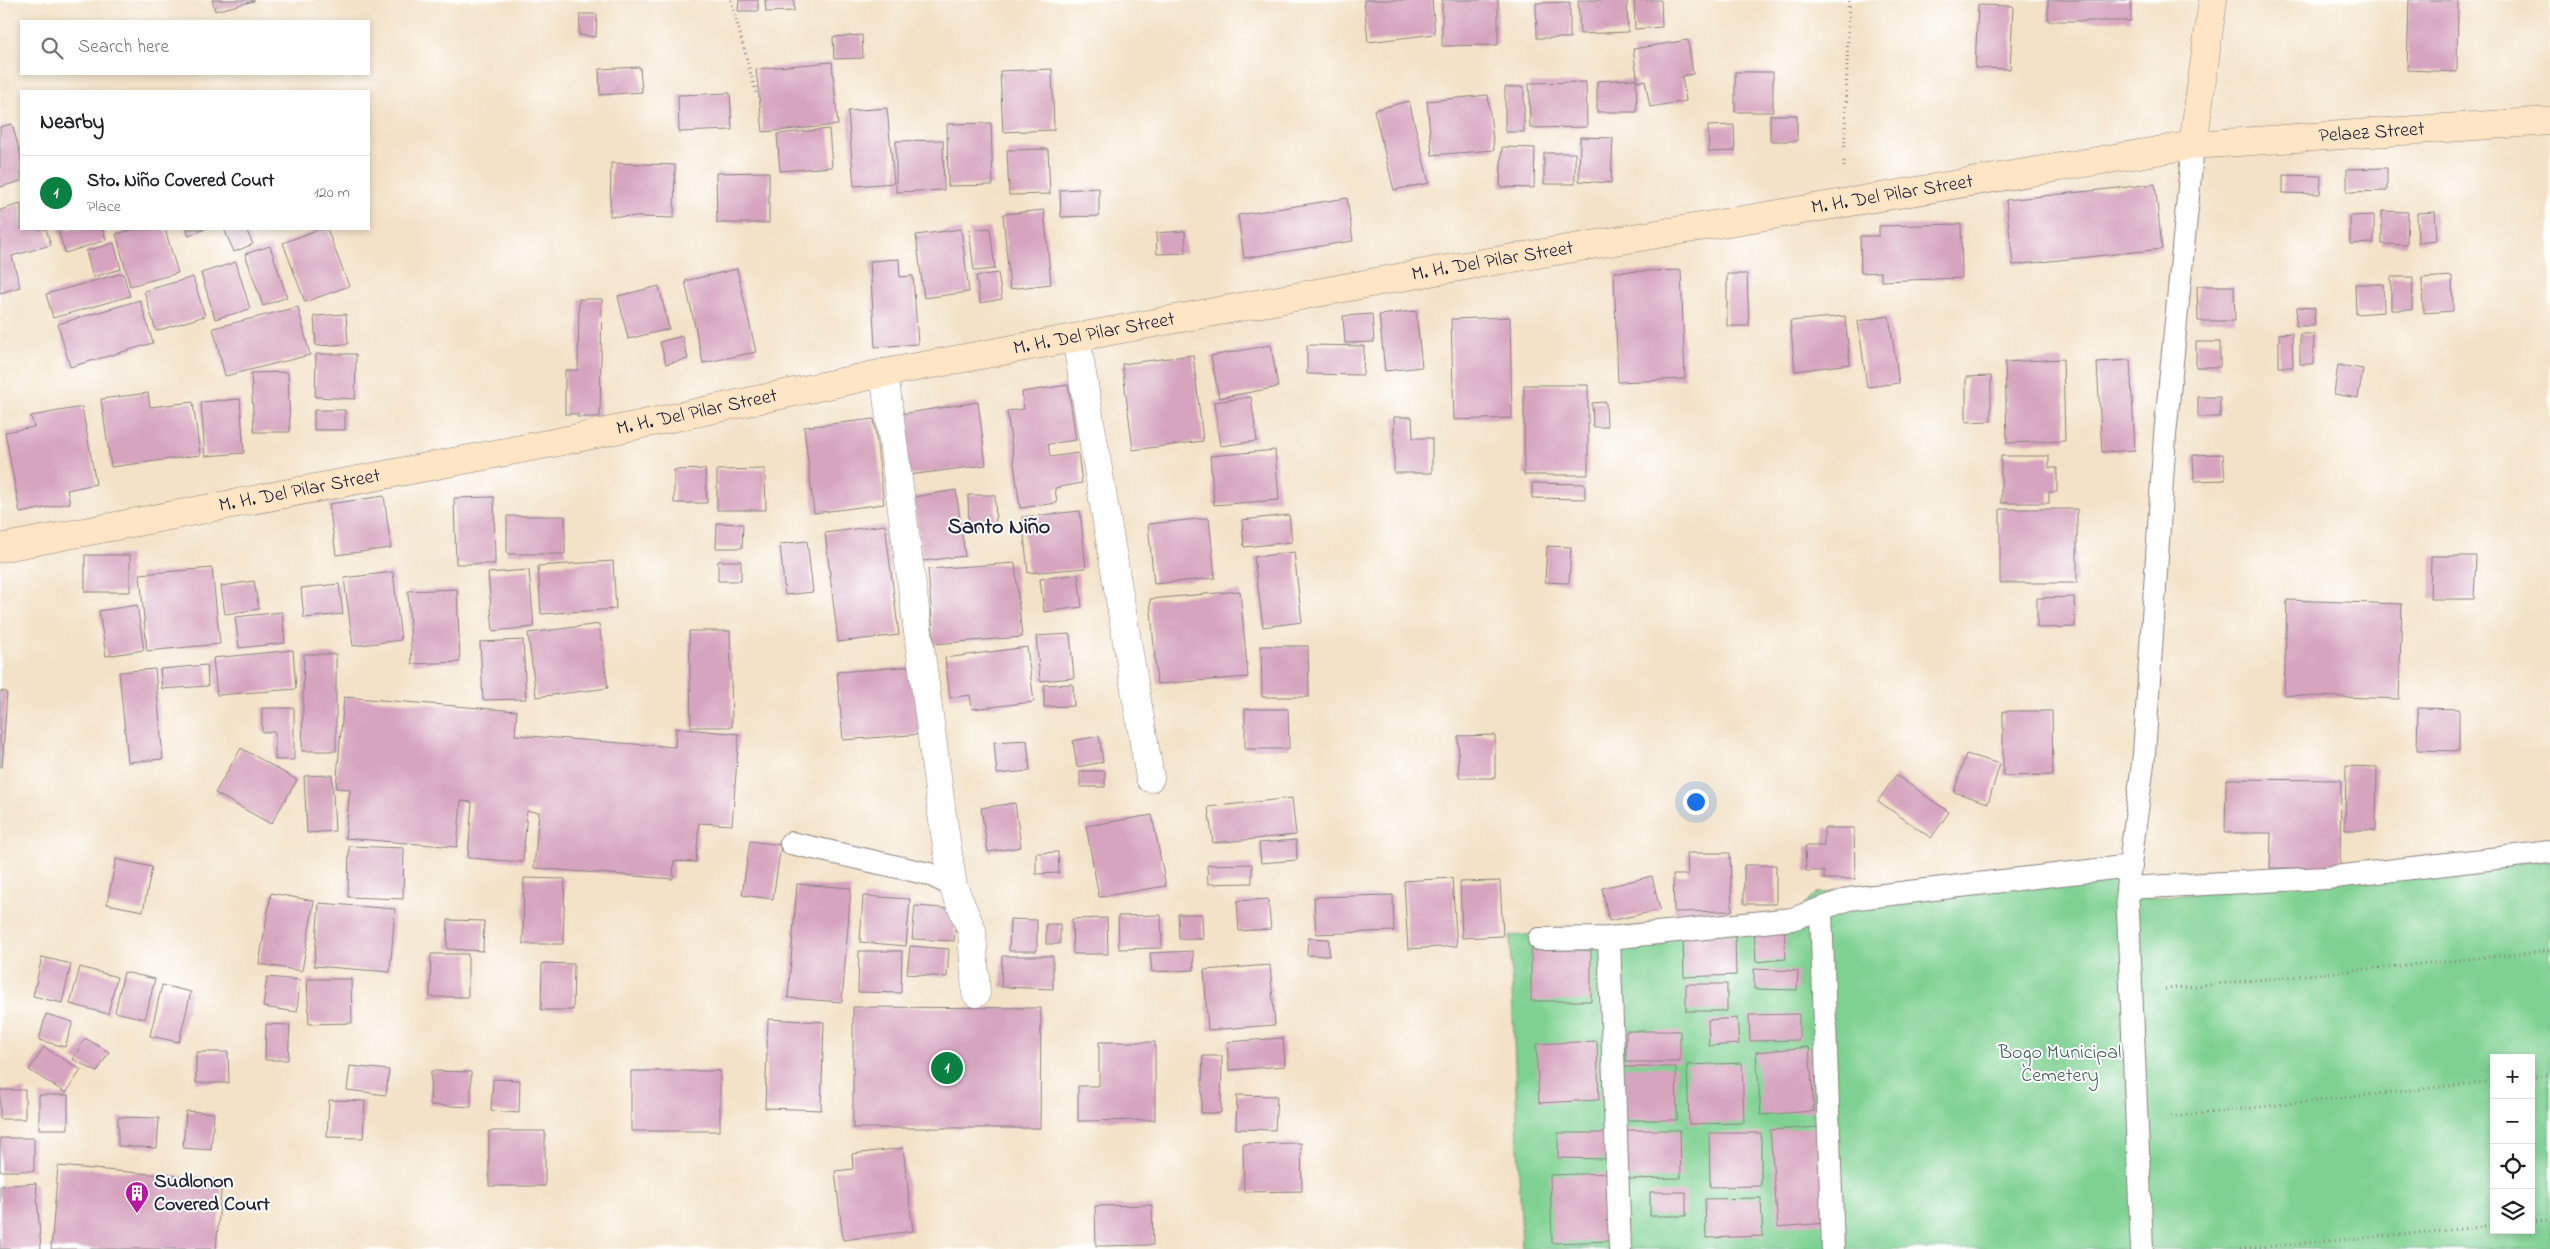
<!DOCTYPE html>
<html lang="en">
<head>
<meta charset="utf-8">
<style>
	:root { --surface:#fff; --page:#f2f2f2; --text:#202124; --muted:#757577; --line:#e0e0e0; --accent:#0b8043 }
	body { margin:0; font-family:"Indie Flower",sans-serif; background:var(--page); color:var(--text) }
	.controls { position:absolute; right:15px; bottom:15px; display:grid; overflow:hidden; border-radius:0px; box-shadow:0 2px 8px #0003 }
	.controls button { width:45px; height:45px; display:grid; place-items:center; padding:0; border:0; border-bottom:1px solid var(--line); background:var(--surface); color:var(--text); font:25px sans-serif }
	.you { position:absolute; left:1695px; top:801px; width:18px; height:18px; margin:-12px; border:4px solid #fff; border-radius:50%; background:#1a73e8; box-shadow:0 0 0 8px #1a73e833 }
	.badge { display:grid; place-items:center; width:32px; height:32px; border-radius:50%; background:var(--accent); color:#fff; font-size:16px; font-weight:700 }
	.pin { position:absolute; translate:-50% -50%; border:2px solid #fff; box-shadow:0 1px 5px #0006 }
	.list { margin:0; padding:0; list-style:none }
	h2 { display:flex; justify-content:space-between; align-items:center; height:65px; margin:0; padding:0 20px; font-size:21px }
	h2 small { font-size:16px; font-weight:400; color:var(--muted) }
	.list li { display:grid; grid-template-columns:32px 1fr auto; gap:15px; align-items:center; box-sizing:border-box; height:75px; padding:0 20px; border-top:1px solid var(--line) }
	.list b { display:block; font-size:19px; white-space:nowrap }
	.list p { margin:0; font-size:16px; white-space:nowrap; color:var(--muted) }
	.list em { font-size:16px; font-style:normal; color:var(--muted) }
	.icon { flex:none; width:28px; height:28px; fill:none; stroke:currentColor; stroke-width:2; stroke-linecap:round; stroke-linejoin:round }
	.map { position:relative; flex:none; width:2550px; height:1249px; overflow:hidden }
	.search { position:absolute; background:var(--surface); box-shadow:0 2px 8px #0003; left:20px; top:20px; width:350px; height:55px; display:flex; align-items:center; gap:12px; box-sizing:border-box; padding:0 18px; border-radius:0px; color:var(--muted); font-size:19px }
	.panel { position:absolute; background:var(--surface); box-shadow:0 2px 8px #0003; left:20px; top:90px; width:350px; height:140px; border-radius:0px }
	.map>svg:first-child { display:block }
	.green { fill:#7fd192; stroke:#507a66; fill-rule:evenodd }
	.building { fill:#d6a4be }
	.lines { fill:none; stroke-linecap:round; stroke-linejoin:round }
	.lane-casing { stroke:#8a8281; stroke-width:24 }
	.street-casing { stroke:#8a8281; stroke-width:29 }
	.secondary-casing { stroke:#8a8281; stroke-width:29 }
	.path { stroke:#8a8281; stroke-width:3; stroke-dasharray:1 4; stroke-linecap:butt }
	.lane { stroke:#fff; stroke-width:22 }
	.street { stroke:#fff; stroke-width:28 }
	.secondary { stroke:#fde5c5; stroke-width:28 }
	.labels { text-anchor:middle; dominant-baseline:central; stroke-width:4; stroke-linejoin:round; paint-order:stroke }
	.street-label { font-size:20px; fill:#22223b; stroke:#fff }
	.park-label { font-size:20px; fill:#435f59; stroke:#fff }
	.poi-label { font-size:20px; font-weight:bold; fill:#22223b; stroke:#fff; text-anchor:start }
	.quarter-label { font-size:22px; font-weight:bold; fill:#22223b; stroke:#fff }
</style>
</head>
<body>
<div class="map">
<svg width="2550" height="1249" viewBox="0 0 2550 1249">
	<rect width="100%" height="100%" fill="#fff"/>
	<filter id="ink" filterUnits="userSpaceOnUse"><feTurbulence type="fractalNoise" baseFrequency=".02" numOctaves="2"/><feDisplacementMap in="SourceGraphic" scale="10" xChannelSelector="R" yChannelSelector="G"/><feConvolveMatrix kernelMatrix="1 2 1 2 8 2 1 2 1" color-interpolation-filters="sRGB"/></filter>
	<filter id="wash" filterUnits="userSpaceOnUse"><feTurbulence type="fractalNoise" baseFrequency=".0096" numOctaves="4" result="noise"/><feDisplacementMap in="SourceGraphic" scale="20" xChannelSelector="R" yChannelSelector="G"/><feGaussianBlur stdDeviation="1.12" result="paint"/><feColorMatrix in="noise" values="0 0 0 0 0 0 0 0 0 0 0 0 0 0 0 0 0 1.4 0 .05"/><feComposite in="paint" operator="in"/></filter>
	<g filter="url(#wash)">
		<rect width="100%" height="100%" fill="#f3e2c7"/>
		<!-- green -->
		<path class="green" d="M2550,860V1249H1522L1510,936L1792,916L1817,893L2114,876L2147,898ZM2494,1058H2531V1230H2494Z"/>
		<g id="blocks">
			<!-- building -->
			<path class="building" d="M212,0H254V1L215,11Z
				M739,0H758V11H738Z
				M765,0H794V11L766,12Z
				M1364,0H1432L1435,34L1368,42Z
				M1442,0H1498V45L1442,46Z
				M1578,0H1627L1628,32L1580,34Z
				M1634,0H1661L1662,27L1635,29Z
				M2048,0H2131V21H2048Z
				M2409,0H2458L2457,72L2407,70Z
				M1570,2V38H1537L1536,3Z
				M1978,5L2013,6L2010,69L1975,68Z
				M580,14H597L596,37L579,35Z
				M862,35L863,58L834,59L833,37Z
				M1688,40L1693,74L1682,76L1686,101L1650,107L1645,80L1638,82L1633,49Z
				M832,62L838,125L763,132L756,69Z
				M640,67L642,92L600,95L599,69Z
				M1052,69L1054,130L1003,132L1000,71Z
				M1735,72H1773V112H1735Z
				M1636,79L1637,112H1597V81Z
				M1586,82L1587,127L1530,128L1529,83Z
				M1505,87H1524V132H1505Z
				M730,93L732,130L679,132L678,95Z
				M1488,95L1494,150L1432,155L1427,101Z
				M1409,101L1429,183L1394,190L1374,110Z
				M887,108L894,183L854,186L848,111Z
				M1770,115H1797V141H1770Z
				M991,123L993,185L948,186L947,124Z
				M12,124L21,156V181L0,187V127Z
				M1734,125L1735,151L1709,152L1708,126Z
				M829,129L832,167L780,171L777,134Z
				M1580,137L1613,138L1611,183L1579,181Z
				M943,140L944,190L896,192V141Z
				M1502,147L1535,148L1534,188L1500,187Z
				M1048,149L1050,194L1009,195L1007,150Z
				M1544,153H1575V184H1544Z
				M611,163L675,165L674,218L610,216Z
				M2387,168V191L2347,192V169Z
				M769,172V223H717L716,173Z
				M2283,175L2321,176L2320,194L2283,193Z
				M2155,184L2162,249L2013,265L2006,200Z
				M1099,188V216L1061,217L1060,190Z
				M1347,198L1353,241L1244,258L1238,215Z
				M21,204V229H46L51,245L12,256L20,287L0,293V210Z
				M1044,210L1051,284L1010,289L1003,214Z
				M2382,211L2408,212L2407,245L2382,244Z
				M2435,212L2437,241L2418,243L2417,213Z
				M2374,215V243L2350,244V216Z
				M1961,224L1962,278L1881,281V272L1861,273L1860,236H1879V226Z
				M990,228L995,269L974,271L969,230Z
				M58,229H103L106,240L65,253Z
				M135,229H165L178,273L130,286L116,234Z
				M186,229H205L189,236Z
				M224,229H246L253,244L234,252Z
				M319,229H327L349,286L305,302L283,243Z
				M961,229L969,292L924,298L916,235Z
				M1185,231L1186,253L1157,254L1156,233Z
				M114,243L121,269L93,277L86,251Z
				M270,246L287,297L263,306L245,254Z
				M899,259L900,277L913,276L918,344L875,347L870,261Z
				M236,262L250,309L215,319L201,273Z
				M737,269L756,352L703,363L685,281Z
				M1681,270L1685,379L1618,382L1614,272Z
				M123,273L130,296L53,318L46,294Z
				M998,273L1002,299L980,303L976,276Z
				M1727,274H1747L1749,326H1727Z
				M2452,276L2453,311L2423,313L2422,278Z
				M193,277L205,316L156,331L144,291Z
				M2391,277H2413L2412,310H2391Z
				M2355,284H2383L2384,312L2356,314Z
				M659,286L669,329L628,339L618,296Z
				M2197,286H2234L2235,321H2198Z
				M579,299H602L600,417H577L578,414H565V370H578Z
				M140,300L153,343L70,367L58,324Z
				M298,307L310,355L225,376L213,328Z
				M2297,307L2315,308L2314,326H2296Z
				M1416,311L1422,367L1385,371L1379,315Z
				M346,314L348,344L316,346L314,316Z
				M1372,314L1374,342L1345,343L1343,316Z
				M1845,316L1850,364L1795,371L1790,321Z
				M1889,316L1899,383L1867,387L1858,321Z
				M1510,317L1512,418L1454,420L1451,319Z
				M2292,333L2293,367H2279V334Z
				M2300,334H2314L2313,364H2300Z
				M682,336L688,359L666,364L660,342Z
				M2196,342H2220V367H2196Z
				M1271,345L1278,387L1219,398L1211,356Z
				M1307,345L1364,346L1363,375L1307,374Z
				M316,354H356L355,399L315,397Z
				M1193,355L1203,441L1133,450L1122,364Z
				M2063,359L2065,441L2007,443L2005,362Z
				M2130,360L2135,450L2102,452L2097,362Z
				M2338,365L2363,369L2358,398L2334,394Z
				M288,372L290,432H254L251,373Z
				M1991,376V421L1966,422V377Z
				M1068,385L1076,440L1048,444L1050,457L1078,453L1082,483L1055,488L1057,503L1020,508L1007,411L1024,409L1022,392Z
				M1524,385H1588V475H1524Z
				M148,393L150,407L193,402L200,455L111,467L101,399Z
				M1251,397L1257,441L1220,446L1214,402Z
				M2198,397H2220V417H2198Z
				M240,399L244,453L205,456L201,402Z
				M978,402L986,465L909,475L901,414Z
				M1606,402L1607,427H1593L1592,403Z
				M82,407L96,484L67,490L70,503L20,513L5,432L34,427L31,416Z
				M314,410H345V430H314Z
				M1394,417H1412L1413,438H1432V473H1394Z
				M874,419L884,504L814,513L804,427Z
				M1275,450L1279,500L1214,505L1210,456Z
				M2223,454L2225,480L2194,481L2193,455Z
				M2001,456H2049V468H2057V492H2049V503H2001Z
				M705,469L707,503H674V470Z
				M765,469L766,510H717V470Z
				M1532,483L1585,484V499L1532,498Z
				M956,490L965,556L923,561L913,497Z
				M968,495H995L996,527L969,528Z
				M384,496L391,548L336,555L329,504Z
				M494,497L495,564H456L454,498Z
				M2000,509H2077V583H2000Z
				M1080,511L1086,568L1028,573L1022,517Z
				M1289,515L1292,542L1244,547L1242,520Z
				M507,516H565V554H507Z
				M1209,518L1215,578L1154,584L1148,524Z
				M717,523L743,524L742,548H716Z
				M885,525L899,635L838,642L825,533Z
				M807,541L813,592L785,595L780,544Z
				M1547,546L1571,547L1569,583L1545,582Z
				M1294,552L1302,622L1263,627L1254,557Z
				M85,555H130V592H85Z
				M2431,556H2476L2474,599H2430Z
				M613,561L616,609L541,614L538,566Z
				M718,561H741V581H718Z
				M1015,563L1022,637L934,644L928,569Z
				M212,568L220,644L147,651L140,574Z
				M529,570L534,627L493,631L488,573Z
				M393,572L401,640L353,646L344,578Z
				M1078,574L1082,607L1044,612L1040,579Z
				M254,581L259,609L225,614L221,586Z
				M339,584L343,614L304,618L301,588Z
				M457,589L460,662L412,664L408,591Z
				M1240,591L1248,677L1157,684L1150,599Z
				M2074,597L2075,627L2037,628V598Z
				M2287,600L2402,604L2399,699L2284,695Z
				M137,605L144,650L106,656L99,611Z
				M282,612L285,643L239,648L235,617Z
				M599,624L608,688L536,697L528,633Z
				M689,631H730L732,727H691Z
				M1070,634L1074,678L1040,681L1036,636Z
				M523,640L526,699L483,700L480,642Z
				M1261,646H1308L1309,697H1262Z
				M1027,647L1034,702L972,709L970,695L950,698L945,658Z
				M293,650L296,689L217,695L213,658Z
				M304,654H336V751H302Z
				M207,665L208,686L162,689L160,669Z
				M916,666L922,734L843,740L837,672Z
				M155,669L163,759L128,762L119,672Z
				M1073,684L1074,706L1044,707V685Z
				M0,691L7,692L2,767H0Z
				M344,697L517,711L515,735L675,747L676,728L739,734L732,825L699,823L696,862L674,861L673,879L534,868L539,812L527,811L523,862L468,858L472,802L461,801L457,847L345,838L350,789L336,788Z
				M262,708H294V760H275V732H262Z
				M2418,708L2459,709V751L2417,750Z
				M1245,709H1288L1289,749H1245Z
				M2003,711H2052L2053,775L2003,776Z
				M1495,735V778H1459L1458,736Z
				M1099,736L1103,762L1077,767L1073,741Z
				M1027,740L1030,771L997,774L994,742Z
				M241,748L297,780L271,824L215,793Z
				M1966,754L2000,764L1988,803L1954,792Z
				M2346,766L2377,767L2376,830H2345Z
				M1080,771H1105V787H1080Z
				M332,775L335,831L307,833L304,776Z
				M1896,775L1949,812L1931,838L1878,801Z
				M2226,779L2341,780L2340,868H2270L2271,833H2225Z
				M1292,798L1296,835L1213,843L1208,807Z
				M1015,803L1021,847L988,852L981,808Z
				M1152,815L1166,886L1099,897L1086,826Z
				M1824,828H1854L1855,879H1824V871H1806L1805,846H1824Z
				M1296,840L1297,860L1261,863L1259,843Z
				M750,841L781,845L773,899L742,895Z
				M349,846L404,848L403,899L348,897Z
				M1058,852L1059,873L1036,874V853Z
				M1687,853H1730L1732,911L1674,912L1673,875H1688Z
				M116,859L152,867L143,911L107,904Z
				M1252,864V883L1208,884L1207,865Z
				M1744,865H1776V904H1744Z
				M1652,876L1660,910L1609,921L1602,888Z
				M524,878L565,879L563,944H523Z
				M1452,878L1457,946L1408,949L1404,881Z
				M1500,881L1503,936L1462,938L1460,882Z
				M797,884L851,888L842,1002L788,998Z
				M271,893L314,901L302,971L259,964Z
				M1393,895L1394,931L1316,934L1314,897Z
				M863,896L910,899L906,946L860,942Z
				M1268,899L1271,929L1239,931L1237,901Z
				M319,903L395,909L390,972L314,966Z
				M915,906L957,909L954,941L912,939Z
				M1178,914H1202L1203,939H1179Z
				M1161,915L1162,948L1119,949L1118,916Z
				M1107,918L1108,954H1073L1072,919Z
				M1010,919L1037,920V951H1009Z
				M448,920L484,921L483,951L447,949Z
				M1046,924H1060V944H1046Z
				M1784,926L1786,959L1756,962L1754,928Z
				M1735,935L1736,975L1684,977L1683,936Z
				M1308,938L1329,939V956L1307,955Z
				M910,946L949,949L947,977L907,974Z
				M1531,950H1591V1001H1531Z
				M859,951H902L901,993L858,992Z
				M1193,951L1194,970L1152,972L1150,953Z
				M431,954H468V997H430Z
				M1002,956H1053V989L1001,987Z
				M42,957L71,964L62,1003L33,996Z
				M542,963L574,964L573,1010H541Z
				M1270,965L1275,1025L1208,1030L1204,970Z
				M80,967L117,977L108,1014L70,1004Z
				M1754,969L1798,971L1797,990L1754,989Z
				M124,972L155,979L145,1019L115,1012Z
				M267,977L300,980L297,1012L263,1007Z
				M307,979H351L352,1023L309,1024Z
				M1686,984H1727V1011H1686Z
				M162,985L191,992L179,1042L150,1036Z
				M853,1007L1041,1008L1040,1128H853Z
				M46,1014L73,1022L65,1047L39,1040Z
				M1799,1014V1040L1750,1041L1749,1015Z
				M1737,1018L1739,1044L1709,1046L1708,1020Z
				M768,1019L824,1022L821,1110L765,1108Z
				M266,1024L290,1025L288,1060H265Z
				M1626,1031H1680V1062H1626Z
				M85,1038L109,1052L97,1072L73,1059Z
				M1283,1038L1285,1066L1229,1070L1227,1042Z
				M1597,1041L1599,1100L1539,1103L1536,1044Z
				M1099,1042H1155V1120L1078,1121V1086H1099Z
				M44,1047L81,1070L66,1093L29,1070Z
				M1809,1047L1814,1111L1761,1115L1756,1052Z
				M196,1052H228L229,1083H196Z
				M1203,1056H1222L1221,1113H1201Z
				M1742,1063L1744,1123L1689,1124L1687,1065Z
				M350,1066L389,1070L386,1095L347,1090Z
				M1624,1067H1676L1677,1120H1625Z
				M431,1071L471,1072V1107L430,1105Z
				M631,1071H720V1131H631Z
				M493,1079L520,1080L519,1113L491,1111Z
				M0,1090H25V1119H0Z
				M39,1095H68V1129H39Z
				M1237,1095L1277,1096L1275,1130L1236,1129Z
				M329,1100L365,1101L363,1138L327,1137Z
				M186,1111L214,1113L211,1150L183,1148Z
				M118,1117L159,1118L157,1148L118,1146Z
				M1819,1127L1826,1223L1778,1227L1770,1130Z
				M1623,1130H1680L1681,1178L1624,1179Z
				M489,1131H545V1186H489Z
				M1558,1133H1607L1606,1159L1558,1158Z
				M1709,1133H1761V1186L1710,1187Z
				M0,1138H34V1171H0Z
				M1301,1143L1302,1191L1244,1192L1243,1144Z
				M903,1148L913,1231L843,1240L835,1171L853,1169L852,1154Z
				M58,1166L222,1180L216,1249H51Z
				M1611,1173L1613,1241L1552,1243L1550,1175Z
				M36,1183L41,1249H0V1186Z
				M1650,1192H1686V1216H1650Z
				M1761,1198L1763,1236L1706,1238L1705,1199Z
				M1152,1205L1153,1245L1096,1246L1095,1206Z"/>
		</g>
	</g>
	<g filter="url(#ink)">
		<use href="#blocks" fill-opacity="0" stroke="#8a8281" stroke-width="1"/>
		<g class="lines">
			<!-- lane casing -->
			<g class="lane-casing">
				<path id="lane" d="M791,843L929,874L953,886
					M2127,888L2326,878L2550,852
					M1821,911L1833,1249
					M1609,938L1620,1249
					M1539,939L1609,938L1792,919L1849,899L2131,866
					M2142,1249L2127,888L2144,755L2165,435L2193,145"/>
			</g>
			<!-- street casing -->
			<g class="street-casing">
				<path id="street" d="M1076,338L1150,778
					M884,373L942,814L953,886L972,931L976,993"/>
			</g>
			<!-- secondary casing -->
			<g class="secondary-casing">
				<g id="secondary">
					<path d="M2193,145L2213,0"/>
					<path id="s1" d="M0,548L563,441L884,373L1435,271L2193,145L2550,121"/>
				</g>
			</g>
			<!-- path -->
			<path class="path" d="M731,0L756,93
				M1844,167L1849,0
				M2165,989L2550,951
				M2531,1077L2550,1074
				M2171,1117L2494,1081
				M2531,1222L2550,1221
				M2240,1249L2494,1226"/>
			<!-- lane -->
			<use href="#lane" class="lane"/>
			<!-- street -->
			<use href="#street" class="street"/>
			<!-- secondary -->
			<use href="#secondary" class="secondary"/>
		</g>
	</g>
	<!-- icons -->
	<defs>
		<g id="building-pin" transform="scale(1.25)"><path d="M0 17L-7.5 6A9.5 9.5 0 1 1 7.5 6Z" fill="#b5179e" stroke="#fff"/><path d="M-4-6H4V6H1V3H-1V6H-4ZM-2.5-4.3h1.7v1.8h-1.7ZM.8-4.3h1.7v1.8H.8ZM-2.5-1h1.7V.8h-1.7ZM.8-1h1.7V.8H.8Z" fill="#fff"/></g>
	</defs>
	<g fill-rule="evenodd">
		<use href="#building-pin" x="137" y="1193"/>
	</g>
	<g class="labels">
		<!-- street labels -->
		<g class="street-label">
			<text stroke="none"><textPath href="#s1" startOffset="2409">Pelaez Street</textPath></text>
			<text stroke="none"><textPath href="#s1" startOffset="1925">M. H. Del Pilar Street</textPath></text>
			<text stroke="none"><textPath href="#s1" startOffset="1520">M. H. Del Pilar Street</textPath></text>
			<text stroke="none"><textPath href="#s1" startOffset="1115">M. H. Del Pilar Street</textPath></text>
			<text stroke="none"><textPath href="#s1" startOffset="710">M. H. Del Pilar Street</textPath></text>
			<text stroke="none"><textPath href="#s1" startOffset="305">M. H. Del Pilar Street</textPath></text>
		</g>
		<!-- park labels -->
		<g class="park-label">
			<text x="2060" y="1053">Bogo Municipal<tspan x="2060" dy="23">Cemetery</tspan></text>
		</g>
		<!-- poi labels -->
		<g class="poi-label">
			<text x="154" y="1182">Sudlonon<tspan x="154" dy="23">Covered Court</tspan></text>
		</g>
		<!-- quarter labels -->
		<g class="quarter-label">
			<text x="999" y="528">Santo Niño</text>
		</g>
	</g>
</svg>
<div class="controls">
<button>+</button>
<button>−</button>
<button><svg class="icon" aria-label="locate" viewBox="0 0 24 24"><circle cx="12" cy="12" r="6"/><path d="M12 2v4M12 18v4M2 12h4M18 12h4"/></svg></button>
<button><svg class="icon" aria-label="layers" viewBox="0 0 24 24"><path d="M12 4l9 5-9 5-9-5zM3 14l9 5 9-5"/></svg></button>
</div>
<div class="you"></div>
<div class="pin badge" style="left:947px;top:1068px">1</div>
<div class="search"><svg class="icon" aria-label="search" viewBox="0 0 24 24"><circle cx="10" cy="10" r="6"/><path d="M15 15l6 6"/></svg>Search here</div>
<section class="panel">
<h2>Nearby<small></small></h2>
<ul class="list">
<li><span class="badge">1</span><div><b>Sto. Niño Covered Court</b><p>Place</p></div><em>120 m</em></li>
</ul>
</section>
</div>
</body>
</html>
